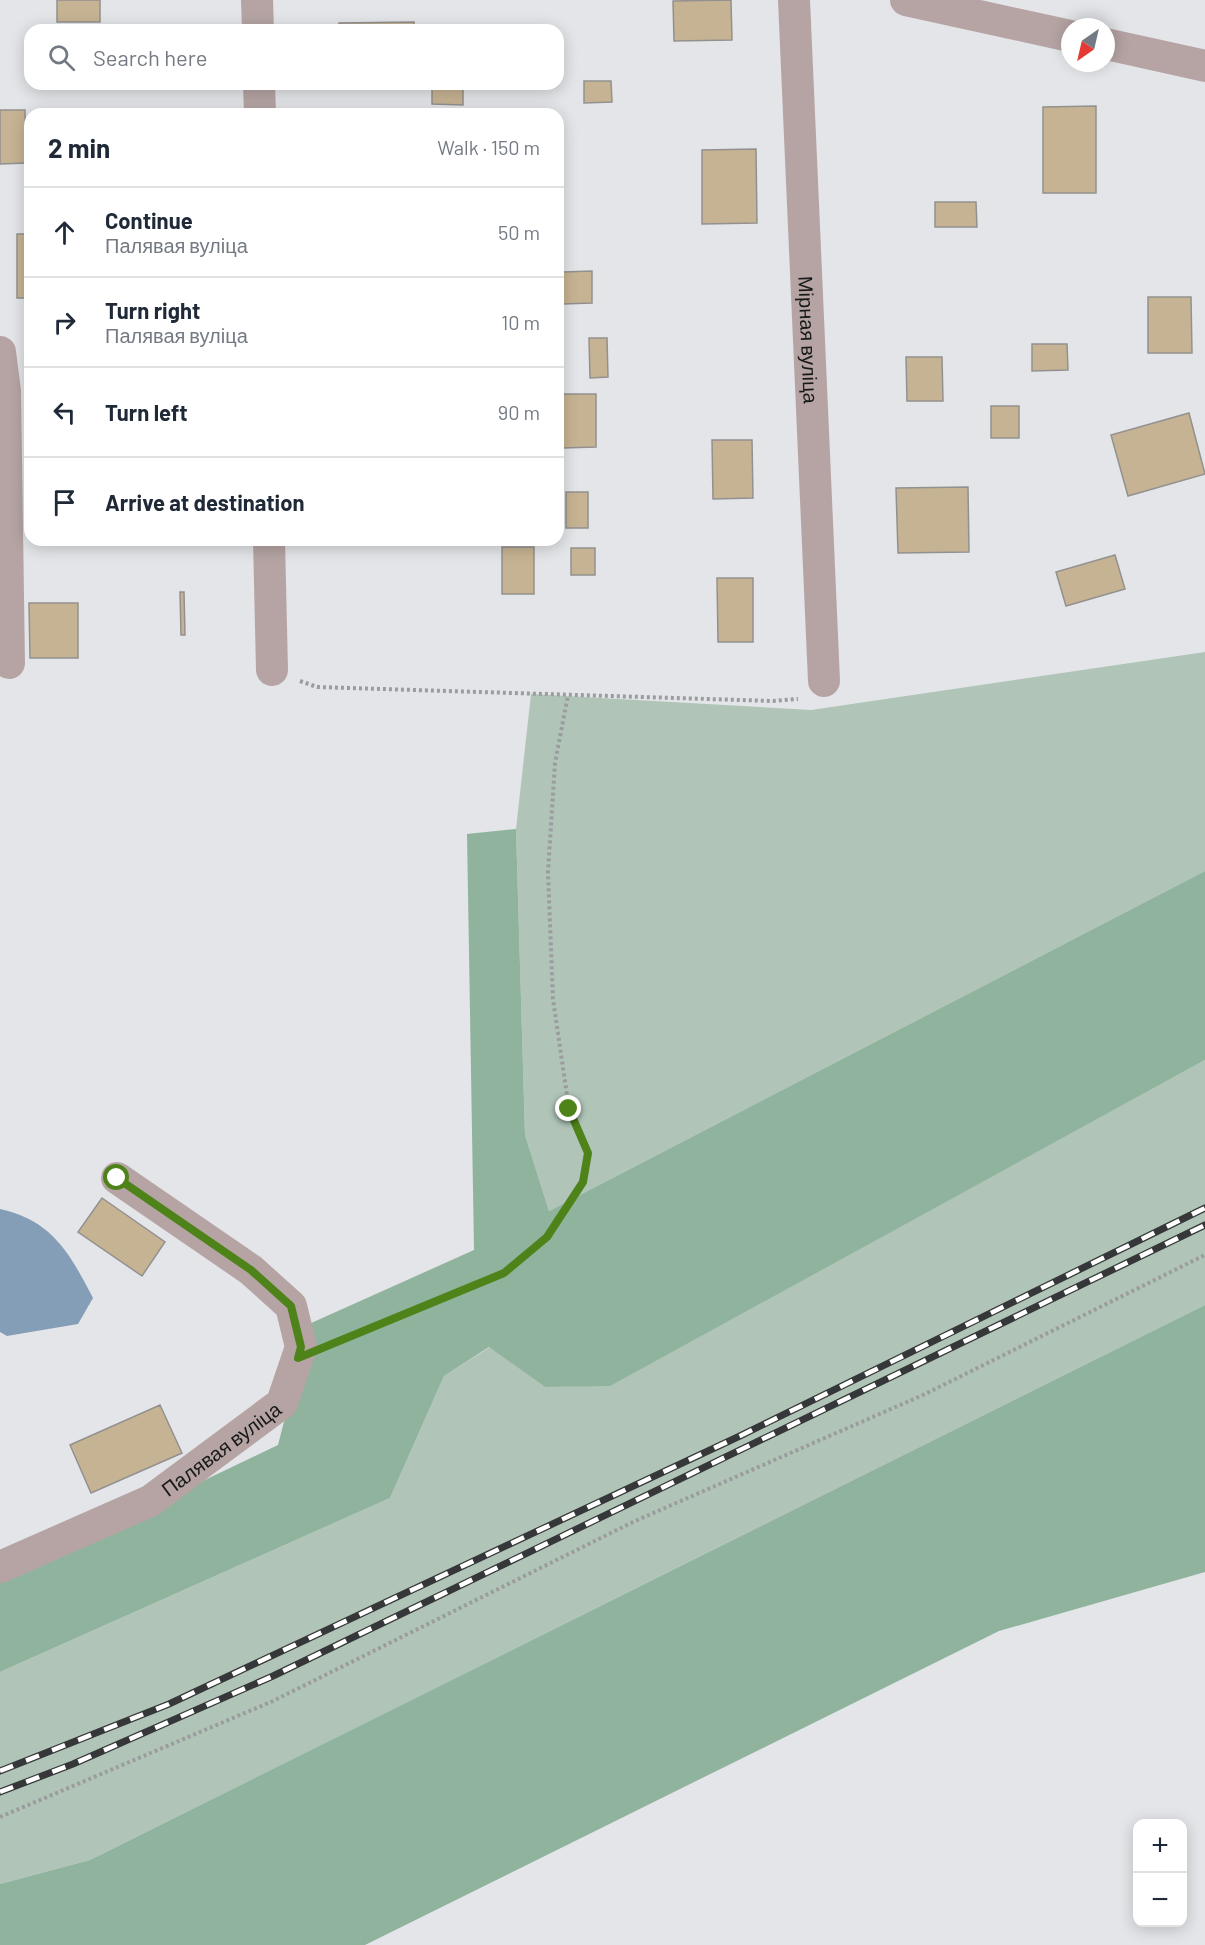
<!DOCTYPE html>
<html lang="en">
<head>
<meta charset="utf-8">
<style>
	:root { --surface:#fff; --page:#f6f6f7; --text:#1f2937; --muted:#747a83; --line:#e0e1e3 }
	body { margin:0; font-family:Barlow,sans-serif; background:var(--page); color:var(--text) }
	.controls { position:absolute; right:18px; bottom:18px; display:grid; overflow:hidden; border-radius:12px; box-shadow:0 3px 15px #0003 }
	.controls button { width:54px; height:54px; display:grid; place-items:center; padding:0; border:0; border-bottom:2px solid var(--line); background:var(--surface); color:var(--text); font:30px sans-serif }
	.compass { position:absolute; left:1061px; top:18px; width:54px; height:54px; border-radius:50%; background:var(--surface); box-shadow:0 3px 15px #0003; rotate:214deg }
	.stop { position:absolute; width:18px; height:18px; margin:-14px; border:4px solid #4e831a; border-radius:50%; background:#fff }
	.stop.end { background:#4e831a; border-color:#fff; box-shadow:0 2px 6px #0008 }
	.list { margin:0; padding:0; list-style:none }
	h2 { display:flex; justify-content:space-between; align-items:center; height:78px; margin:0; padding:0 24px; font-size:26px }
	h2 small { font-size:20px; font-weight:400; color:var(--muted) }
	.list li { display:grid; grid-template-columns:39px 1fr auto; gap:18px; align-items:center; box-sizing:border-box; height:90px; padding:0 24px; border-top:2px solid var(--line) }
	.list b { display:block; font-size:22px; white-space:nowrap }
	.list p { margin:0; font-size:20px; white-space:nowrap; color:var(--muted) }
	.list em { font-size:20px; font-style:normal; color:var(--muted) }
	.icon { flex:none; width:33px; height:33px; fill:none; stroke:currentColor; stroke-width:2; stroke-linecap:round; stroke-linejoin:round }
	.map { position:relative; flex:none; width:1205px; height:1945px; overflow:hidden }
	.search { position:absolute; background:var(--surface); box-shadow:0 3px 15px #0003; left:24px; top:24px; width:540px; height:66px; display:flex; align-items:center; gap:15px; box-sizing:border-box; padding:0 21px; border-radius:18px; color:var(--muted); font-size:22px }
	.panel { position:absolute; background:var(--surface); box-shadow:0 3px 15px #0003; left:24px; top:108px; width:540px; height:438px; border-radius:18px }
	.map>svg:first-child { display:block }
	.green { fill:#b0c5b8 }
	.forest { fill:#90b39d }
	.water { fill:#859eb8 }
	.building { fill:#c6b393; stroke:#93918f; stroke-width:1.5 }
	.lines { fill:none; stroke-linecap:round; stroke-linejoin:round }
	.path { stroke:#9a9c9e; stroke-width:4; stroke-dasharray:3 3; stroke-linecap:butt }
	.minor { stroke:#b6a4a4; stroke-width:32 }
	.rail-casing { stroke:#363738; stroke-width:7 }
	.rail { stroke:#fff; stroke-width:4.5; stroke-dasharray:14; stroke-linecap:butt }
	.route { stroke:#4e831a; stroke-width:8 }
	.labels { text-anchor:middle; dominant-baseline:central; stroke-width:4.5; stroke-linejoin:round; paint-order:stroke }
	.street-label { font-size:20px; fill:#181919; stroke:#fff }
</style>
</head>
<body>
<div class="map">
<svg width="1205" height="1945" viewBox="0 0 1205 1945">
	<rect width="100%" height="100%" fill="#e3e5e8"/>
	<!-- green -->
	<path class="green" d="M1205,652V871L549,1211L525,1135L516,829L531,694L811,710Z
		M1205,1060V1305L90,1860L0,1884V1672L390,1498L444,1376L490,1347L545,1387L610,1385Z"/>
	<!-- forest -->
	<path class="forest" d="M516,829L525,1135L549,1211L1205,871V1060L610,1386L545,1387L489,1347L444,1376L390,1498L0,1672V1578L278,1445L309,1324L474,1250L467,834Z
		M1205,1305V1572L999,1631L365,1945H0V1884L90,1860Z"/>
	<!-- water -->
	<path class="water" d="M0,1209C52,1220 70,1254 93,1298L78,1324L7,1336L0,1332Z"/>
	<!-- building -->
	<path class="building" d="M57,0H100V22H57Z
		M731,0L732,40L674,41L673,1Z
		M414,22V30H339V23Z
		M584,81H611L612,102L584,103Z
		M339,84H415V89H339Z
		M432,84H463V105L432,104Z
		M1096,106V193H1043V107Z
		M0,110H25L26,163L0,164Z
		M756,149L757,223L702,224V150Z
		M935,202H976L977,227H935Z
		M17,234H30V298H17Z
		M592,271V303L563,304V272Z
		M1148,297H1191L1192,353H1148Z
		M589,338H607L608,377L590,378Z
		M1032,344H1067L1068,370L1032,371Z
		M906,357H942L943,401H907Z
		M562,394H596V447L563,448Z
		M991,406H1019V438H991Z
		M1189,413L1205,474L1128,496L1111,435Z
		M712,440H752L753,498L713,499Z
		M968,487L969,552L898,553L896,488Z
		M566,492H588V528H566Z
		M502,547H534V594H502Z
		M571,548H595V575H571Z
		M1115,555L1125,589L1066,606L1056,572Z
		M717,578H753V642H718Z
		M180,592H184L185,635H181Z
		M29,603H78V658H30Z
		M102,1198L165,1242L142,1276L78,1232Z
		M160,1405L182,1453L91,1493L70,1445Z"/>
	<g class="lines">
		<!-- path -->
		<path class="path" d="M300,681L317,687L773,701L798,699
			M330,1344L504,1273L547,1237L583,1182L588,1153L569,1109L553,999L548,872L555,763L568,695
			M0,1817L273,1701L635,1521L923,1395L1205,1255"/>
		<!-- minor -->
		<g class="minor">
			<path d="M257,0L258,30"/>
			<path id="s1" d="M794,0L824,681"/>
			<path d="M906,0L1070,36"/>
			<path d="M1106,44L1205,66"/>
			<path d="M259,84L260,114"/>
			<path d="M0,352L5,391L9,663"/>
			<path d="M269,540L272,670"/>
			<path id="s2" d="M0,1567L150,1501L282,1403L301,1347L291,1306L251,1270L117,1178"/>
		</g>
		<!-- rail casing -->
		<g class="rail-casing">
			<path id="rail" d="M0,1771L169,1704L742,1435L1205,1208
				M0,1792L73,1764L273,1676L1205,1225"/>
		</g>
		<!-- rail -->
		<use href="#rail" class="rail"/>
	</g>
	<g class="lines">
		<!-- route -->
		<path class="route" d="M117,1178L251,1270L291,1306L301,1347L298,1358L504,1273L547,1237L583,1182L588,1153L569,1109"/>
	</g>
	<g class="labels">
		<!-- street labels -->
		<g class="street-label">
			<text stroke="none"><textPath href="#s1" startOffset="340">Мірная вуліца</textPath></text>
			<text stroke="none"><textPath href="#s2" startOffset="252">Палявая вуліца</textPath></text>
		</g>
	</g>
</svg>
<div class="controls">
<button>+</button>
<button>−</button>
</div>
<svg class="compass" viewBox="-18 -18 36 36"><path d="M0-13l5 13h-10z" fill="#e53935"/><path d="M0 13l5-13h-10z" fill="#747a83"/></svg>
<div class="stop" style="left:117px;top:1178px"></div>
<div class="stop end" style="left:569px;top:1109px"></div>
<div class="search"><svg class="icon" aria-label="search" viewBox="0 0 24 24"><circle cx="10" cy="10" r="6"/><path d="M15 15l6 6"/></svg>Search here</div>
<section class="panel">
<h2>2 min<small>Walk · 150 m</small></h2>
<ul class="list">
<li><svg class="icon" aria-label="ahead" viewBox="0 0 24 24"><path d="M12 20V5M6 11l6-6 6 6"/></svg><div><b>Continue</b><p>Палявая вуліца</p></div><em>50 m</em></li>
<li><svg class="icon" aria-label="right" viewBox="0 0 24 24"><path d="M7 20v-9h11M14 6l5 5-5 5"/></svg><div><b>Turn right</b><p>Палявая вуліца</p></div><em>10 m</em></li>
<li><svg class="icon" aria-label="left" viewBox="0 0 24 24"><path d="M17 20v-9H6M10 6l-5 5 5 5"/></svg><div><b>Turn left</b></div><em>90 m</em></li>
<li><svg class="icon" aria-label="arrive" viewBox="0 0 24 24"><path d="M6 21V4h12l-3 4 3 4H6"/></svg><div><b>Arrive at destination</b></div></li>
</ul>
</section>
</div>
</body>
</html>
